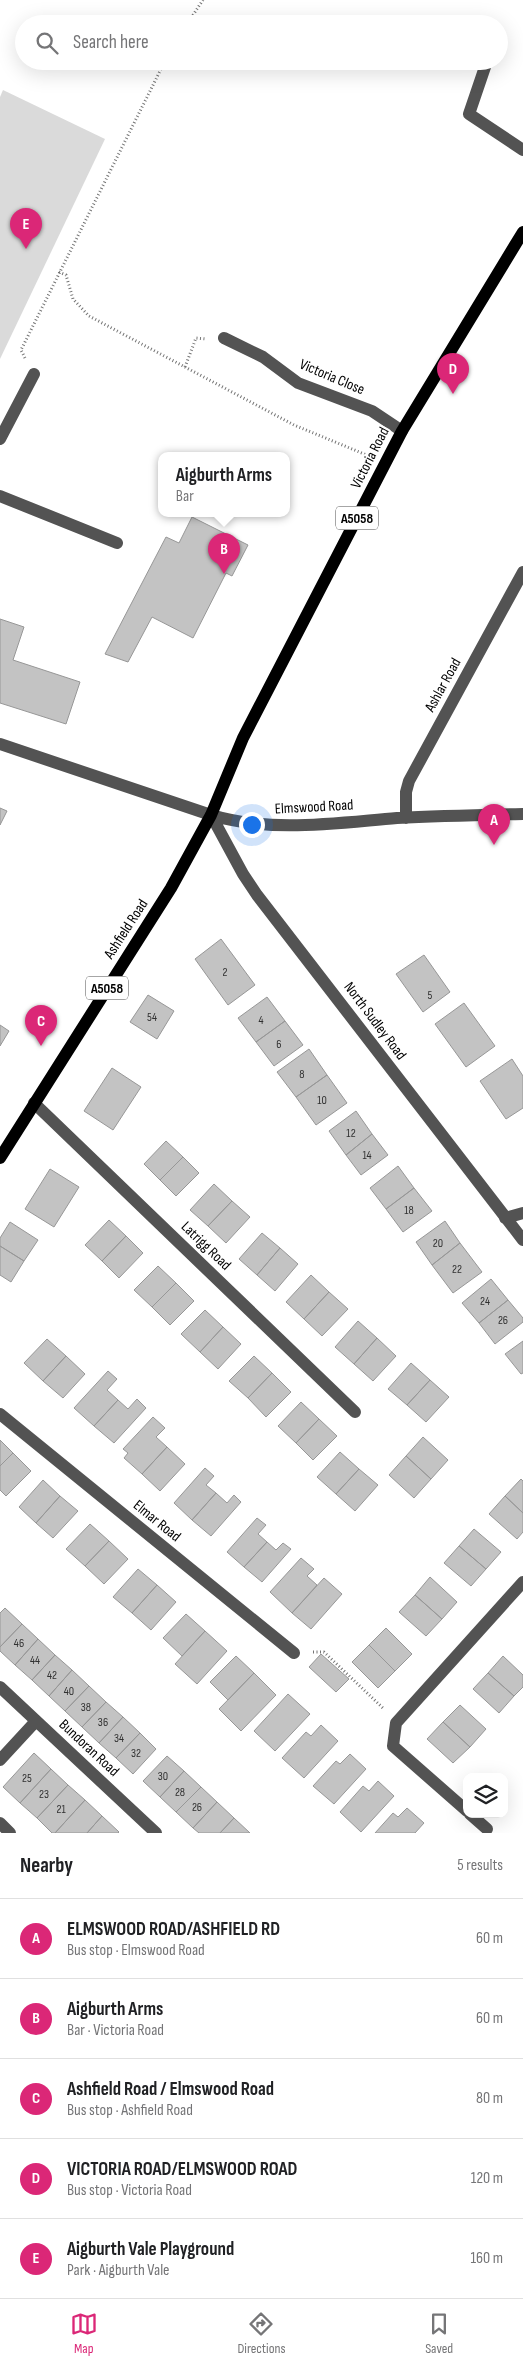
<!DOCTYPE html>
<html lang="en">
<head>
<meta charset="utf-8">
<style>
	:root { --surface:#fff; --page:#f2f2f2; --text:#202124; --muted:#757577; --line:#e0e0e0; --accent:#db2777 }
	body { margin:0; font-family:"Sofia Sans Condensed",sans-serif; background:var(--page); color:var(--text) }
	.controls { position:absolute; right:15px; bottom:15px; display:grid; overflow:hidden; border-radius:10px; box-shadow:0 5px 20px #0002 }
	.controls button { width:45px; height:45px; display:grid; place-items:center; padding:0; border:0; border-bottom:1px solid var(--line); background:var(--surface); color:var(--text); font:25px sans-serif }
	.you { position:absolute; left:251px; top:824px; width:18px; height:18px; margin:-12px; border:4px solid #fff; border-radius:50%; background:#1a73e8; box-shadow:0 0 0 8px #1a73e833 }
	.badge { display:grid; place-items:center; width:32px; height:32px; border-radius:50%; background:var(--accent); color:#fff; font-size:16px; font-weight:700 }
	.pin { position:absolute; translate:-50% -41px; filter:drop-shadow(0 1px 2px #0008) }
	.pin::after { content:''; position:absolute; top:26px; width:18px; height:15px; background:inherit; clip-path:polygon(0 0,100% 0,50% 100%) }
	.popup { position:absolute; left:158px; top:452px; width:132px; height:65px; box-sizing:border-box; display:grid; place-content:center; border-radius:10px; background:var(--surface); filter:drop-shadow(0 1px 4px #0005); font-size:16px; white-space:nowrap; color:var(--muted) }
	.popup b { font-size:19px; color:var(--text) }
	.popup::after { content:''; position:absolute; left:50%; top:100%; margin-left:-10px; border:10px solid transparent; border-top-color:var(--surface) }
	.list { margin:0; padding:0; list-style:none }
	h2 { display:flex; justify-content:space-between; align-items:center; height:65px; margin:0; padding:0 20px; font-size:21px }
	h2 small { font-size:16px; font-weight:400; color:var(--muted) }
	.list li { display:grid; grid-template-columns:32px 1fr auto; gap:15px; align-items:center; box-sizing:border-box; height:80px; padding:0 20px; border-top:1px solid var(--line) }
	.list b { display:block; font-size:19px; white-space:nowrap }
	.list p { margin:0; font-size:16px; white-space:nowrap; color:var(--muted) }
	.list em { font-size:16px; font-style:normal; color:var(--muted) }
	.icon { flex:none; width:28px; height:28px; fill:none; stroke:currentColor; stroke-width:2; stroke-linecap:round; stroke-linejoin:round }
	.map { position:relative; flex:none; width:523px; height:1833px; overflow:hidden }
	.search { position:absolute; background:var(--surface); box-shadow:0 5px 20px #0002; left:15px; right:15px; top:15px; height:55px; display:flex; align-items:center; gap:12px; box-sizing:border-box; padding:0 18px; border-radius:28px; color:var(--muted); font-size:19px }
	.sheet { height:465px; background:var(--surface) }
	nav { display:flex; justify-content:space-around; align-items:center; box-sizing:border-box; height:70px; border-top:1px solid var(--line); background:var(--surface); font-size:14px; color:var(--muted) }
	nav a { display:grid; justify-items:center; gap:2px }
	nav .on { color:var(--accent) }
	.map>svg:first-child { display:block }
	.green { fill:#dadada }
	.building { fill:#c3c3c3; stroke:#979797 }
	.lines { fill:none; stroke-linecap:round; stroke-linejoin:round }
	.path { stroke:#757575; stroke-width:3; stroke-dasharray:1 2.5; stroke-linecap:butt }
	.minor { stroke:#535353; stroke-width:12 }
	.major { stroke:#000; stroke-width:12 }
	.labels { text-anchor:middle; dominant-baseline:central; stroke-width:4; stroke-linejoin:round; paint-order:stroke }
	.number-label { font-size:12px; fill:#313131 }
	.shield { fill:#fff; stroke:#4c4c4c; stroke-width:1 }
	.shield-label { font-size:14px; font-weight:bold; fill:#000 }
	.street-label { font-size:15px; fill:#000; stroke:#fff }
</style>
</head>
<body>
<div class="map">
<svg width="523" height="1833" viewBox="0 0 523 1833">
	<rect width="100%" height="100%" fill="#fff"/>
	<!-- green -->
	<path class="green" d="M3,90L105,139L0,359V97Z"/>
	<!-- building -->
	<path class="building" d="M192,517L248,545L232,576L226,573L193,638L152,617L128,662L105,654L166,537L179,543Z
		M0,619L24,627L13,660L80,682L66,724L0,703Z
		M0,808L7,811L0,825Z
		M221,939L255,985L228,1005L195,959Z
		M424,955L450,992L423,1012L396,974Z
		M148,995L174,1011L157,1039L130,1022Z
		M267,997L285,1021L256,1042L238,1018Z
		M464,1003L495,1046L466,1067L435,1024Z
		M285,1021L303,1045L274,1066L256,1042Z
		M0,1025L9,1031L0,1046Z
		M309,1049L327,1075L296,1097L277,1072Z
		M512,1059L523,1076V1108L506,1119L480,1081Z
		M112,1068L141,1087L113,1130L84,1111Z
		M327,1075L347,1103L316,1125L296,1097Z
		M356,1111L372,1134L346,1155L329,1131Z
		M372,1134L388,1155L361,1175L346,1155Z
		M166,1141L183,1157L160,1180L144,1164Z
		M183,1157L199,1173L176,1196L160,1180Z
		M398,1166L414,1188L386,1209L370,1188Z
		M50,1169L79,1187L54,1227L25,1209Z
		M214,1184L232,1201L208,1226L190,1210Z
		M414,1188L432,1211L403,1232L386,1209Z
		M232,1201L250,1217L226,1243L208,1226Z
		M109,1220L126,1236L102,1261L85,1245Z
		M445,1221L460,1243L432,1265L416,1242Z
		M10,1222L38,1240L24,1261L0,1246V1238Z
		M262,1233L280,1248L257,1275L239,1259Z
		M126,1236L143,1253L119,1278L102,1261Z
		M460,1243L482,1272L453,1293L432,1265Z
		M0,1246L24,1261L11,1282L0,1275Z
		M280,1248L298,1264L275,1291L257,1275Z
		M158,1266L176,1283L152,1307L134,1290Z
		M311,1275L329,1292L304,1319L286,1302Z
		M491,1279L508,1300L479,1323L462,1303Z
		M176,1283L194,1301L170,1325L152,1307Z
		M329,1292L348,1309L322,1336L304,1319Z
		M508,1300L523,1318V1322L495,1344L479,1323Z
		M205,1310L223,1327L200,1352L181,1334Z
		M358,1321L377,1338L354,1364L335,1347Z
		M223,1327L241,1344L218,1369L200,1352Z
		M377,1338L396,1356L373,1381L354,1364Z
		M47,1339L66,1356L43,1381L24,1363Z
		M523,1341V1373L521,1374L505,1354Z
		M66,1356L85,1374L63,1398L43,1381Z
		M254,1356L272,1373L248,1398L229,1381Z
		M411,1363L430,1380L407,1405L388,1389Z
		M108,1371L117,1379L107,1390L118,1400L94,1426L74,1408Z
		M272,1373L291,1392L266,1417L248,1398Z
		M430,1380L449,1397L426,1422L407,1405Z
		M137,1399L146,1408L114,1443L94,1426L118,1400L128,1409Z
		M301,1402L319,1419L296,1443L278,1426Z
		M153,1417L165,1428L156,1437L167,1447L142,1474L124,1458L128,1453L123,1449Z
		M319,1419L337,1436L313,1460L296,1443Z
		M423,1437L448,1460L431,1479L406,1456Z
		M0,1440L13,1453L0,1466Z
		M167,1447L185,1464L160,1491L142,1474Z
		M340,1452L359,1469L336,1494L317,1477Z
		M13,1453L31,1471L6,1496L0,1490V1466Z
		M406,1456L431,1479L414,1498L389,1475Z
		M205,1468L214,1476L206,1485L216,1493L192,1520L174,1503Z
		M359,1469L378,1485L355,1511L336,1494Z
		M521,1479L523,1481V1513L505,1496Z
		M43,1480L60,1496L36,1523L19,1507Z
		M216,1493L227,1503L234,1495L241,1502L211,1536L192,1520Z
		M60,1496L78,1511L53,1538L36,1523Z
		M505,1496L523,1513V1532L517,1539L489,1514Z
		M257,1518L266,1525L258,1534L267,1542L244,1567L227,1552Z
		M90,1524L109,1541L85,1566L66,1549Z
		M474,1529L501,1552L486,1569L459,1546Z
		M109,1541L128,1559L104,1584L85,1566Z
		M267,1542L276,1550L283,1543L291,1549L262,1582L244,1567Z
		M459,1546L486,1569L471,1586L444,1563Z
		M301,1558L314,1569L307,1576L317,1585L292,1613L270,1592Z
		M138,1569L157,1585L132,1613L113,1597Z
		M430,1577L457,1602L442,1619L415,1595Z
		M324,1578L342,1594L311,1629L292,1613Z
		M157,1585L176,1602L151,1630L132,1613Z
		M415,1595L442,1619L426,1636L399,1612Z
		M5,1608L22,1624L0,1647V1613Z
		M186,1614L205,1631L182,1656L163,1638Z
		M22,1624L38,1639L15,1665L0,1651V1647Z
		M386,1628L412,1654L395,1671L369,1645Z
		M205,1631L227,1651L197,1684L175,1664Z
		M38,1639L55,1655L32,1680L15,1665Z
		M369,1645L395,1671L378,1688L352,1662Z
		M321,1654L349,1679L336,1692L309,1667Z
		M55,1655L72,1670L49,1696L32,1680Z
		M236,1656L254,1673L228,1700L210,1682Z
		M503,1656L523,1675V1687L514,1696L488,1673Z
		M72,1670L89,1686L65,1711L49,1696Z
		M254,1673L276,1695L241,1731L219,1709Z
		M488,1673L514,1696L499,1713L473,1689Z
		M89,1686L106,1702L82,1727L65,1711Z
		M288,1694L310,1714L275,1751L254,1731Z
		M106,1702L123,1717L99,1743L82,1727Z
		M460,1705L486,1729L470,1747L443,1722Z
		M123,1717L140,1733L116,1758L99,1743Z
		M443,1722L470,1747L453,1763L427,1739Z
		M321,1725L338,1741L304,1778L282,1758L306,1732L311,1736Z
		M140,1733L156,1749L133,1774L116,1758Z
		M34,1753L51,1769L20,1803L3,1787Z
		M350,1754L366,1769L334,1804L313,1786L336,1761L340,1764Z
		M167,1756L184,1771L160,1797L143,1781Z
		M51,1769L68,1785L37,1818L20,1803Z
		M184,1771L201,1787L176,1812L160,1797Z
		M378,1781L394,1796L361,1832L340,1812L363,1786L369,1791Z
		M68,1785L85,1800L55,1833H52L37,1818Z
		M201,1787L217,1802L193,1828L176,1812Z
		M85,1800L102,1816L87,1833H55Z
		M217,1802L234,1818L220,1833H199L193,1828Z
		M407,1808L424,1823L415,1833H375L393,1813L398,1817Z
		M102,1816L119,1832L118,1833H87Z
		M234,1818L250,1833H220Z"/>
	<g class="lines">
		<!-- path -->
		<path class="path" d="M187,24L203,0
			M59,272L66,275L73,299L89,316L294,425L369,456
			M25,358L21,350L165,61
			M185,367L196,338L206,339
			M313,1652H324L384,1709"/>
		<!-- minor -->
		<path class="minor" d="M482,61L485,67L469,114L523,150
			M224,338L263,357L298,383L372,411L402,431
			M0,439L34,374
			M0,496L117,543
			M0,744L211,815C272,833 335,823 397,818C439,816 481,815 523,814
			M211,815L243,874L257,895L523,1240
			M406,818V792L409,781L523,572
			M34,1103L355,1412
			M505,1218L523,1213
			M0,1414L294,1653
			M0,1687L156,1833
			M0,1760L36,1721
			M467,1811L393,1746L396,1723L523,1582
			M470,1814L487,1829
			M0,1823L10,1833"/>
		<!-- major -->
		<path class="major" d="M0,1158L171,888L211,815L243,738L402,431L523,232"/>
	</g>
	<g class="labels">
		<!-- number labels -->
		<g class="number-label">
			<text x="225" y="972">2</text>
			<text x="430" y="995">5</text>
			<text x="152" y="1017">54</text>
			<text x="261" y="1020">4</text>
			<text x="279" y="1044">6</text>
			<text x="302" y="1074">8</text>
			<text x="322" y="1100">10</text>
			<text x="351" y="1133">12</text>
			<text x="367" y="1155">14</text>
			<text x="409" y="1210">18</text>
			<text x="438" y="1243">20</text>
			<text x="457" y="1269">22</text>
			<text x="485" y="1301">24</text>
			<text x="503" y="1320">26</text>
			<text x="19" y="1643">46</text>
			<text x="35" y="1660">44</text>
			<text x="52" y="1675">42</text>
			<text x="69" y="1691">40</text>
			<text x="86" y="1707">38</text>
			<text x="103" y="1722">36</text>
			<text x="119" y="1738">34</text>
			<text x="136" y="1753">32</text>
			<text x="163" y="1776">30</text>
			<text x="27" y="1778">25</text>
			<text x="180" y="1792">28</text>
			<text x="44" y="1794">23</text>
			<text x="197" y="1807">26</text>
			<text x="61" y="1809">21</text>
		</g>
		<!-- shield labels -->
		<g class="shield">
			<rect x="336" y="506.5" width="42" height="23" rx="4"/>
			<rect x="86" y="976.5" width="42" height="23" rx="4"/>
		</g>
		<g class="shield-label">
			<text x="357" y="518">A5058</text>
			<text x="107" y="988">A5058</text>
		</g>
		<!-- street labels -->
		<g class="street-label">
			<text transform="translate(332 377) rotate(23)">Victoria Close</text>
			<text transform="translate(370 458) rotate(-63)">Victoria Road</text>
			<text transform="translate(443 685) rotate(-61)">Ashlar Road</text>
			<text transform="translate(314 807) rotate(-3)">Elmswood Road</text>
			<text transform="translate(126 929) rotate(-57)">Ashfield Road</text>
			<text transform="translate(375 1021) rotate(53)">North Sudley Road</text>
			<text transform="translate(206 1246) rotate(44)">Latrigg Road</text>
			<text transform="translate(157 1521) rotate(39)">Elmar Road</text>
			<text transform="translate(89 1748) rotate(43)">Bundoran Road</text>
		</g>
	</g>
</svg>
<div class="controls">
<button><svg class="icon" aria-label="layers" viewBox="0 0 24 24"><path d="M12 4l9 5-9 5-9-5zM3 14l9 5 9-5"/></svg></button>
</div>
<div class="you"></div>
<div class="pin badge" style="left:494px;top:845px">A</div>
<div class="pin badge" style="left:224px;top:574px">B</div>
<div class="popup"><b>Aigburth Arms</b>Bar</div>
<div class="pin badge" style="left:41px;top:1046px">C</div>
<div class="pin badge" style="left:453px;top:394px">D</div>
<div class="pin badge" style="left:26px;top:249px">E</div>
<div class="search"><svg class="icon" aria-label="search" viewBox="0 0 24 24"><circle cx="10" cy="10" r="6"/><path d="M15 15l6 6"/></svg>Search here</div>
</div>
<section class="sheet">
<h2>Nearby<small>5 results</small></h2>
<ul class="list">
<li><span class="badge">A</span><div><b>ELMSWOOD ROAD/ASHFIELD RD</b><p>Bus stop · Elmswood Road</p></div><em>60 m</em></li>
<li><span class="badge">B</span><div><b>Aigburth Arms</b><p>Bar · Victoria Road</p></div><em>60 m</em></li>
<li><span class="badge">C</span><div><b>Ashfield Road / Elmswood Road</b><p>Bus stop · Ashfield Road</p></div><em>80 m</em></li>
<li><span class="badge">D</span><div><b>VICTORIA ROAD/ELMSWOOD ROAD</b><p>Bus stop · Victoria Road</p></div><em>120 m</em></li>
<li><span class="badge">E</span><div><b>Aigburth Vale Playground</b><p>Park · Aigburth Vale</p></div><em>160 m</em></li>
</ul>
</section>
<nav>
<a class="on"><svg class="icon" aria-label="map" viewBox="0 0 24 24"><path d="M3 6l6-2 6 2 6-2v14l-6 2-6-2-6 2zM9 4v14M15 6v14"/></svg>Map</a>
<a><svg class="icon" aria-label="directions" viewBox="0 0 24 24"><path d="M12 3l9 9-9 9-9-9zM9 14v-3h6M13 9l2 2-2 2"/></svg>Directions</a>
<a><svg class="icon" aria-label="saved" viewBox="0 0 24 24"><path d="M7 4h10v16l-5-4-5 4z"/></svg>Saved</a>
</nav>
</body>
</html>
